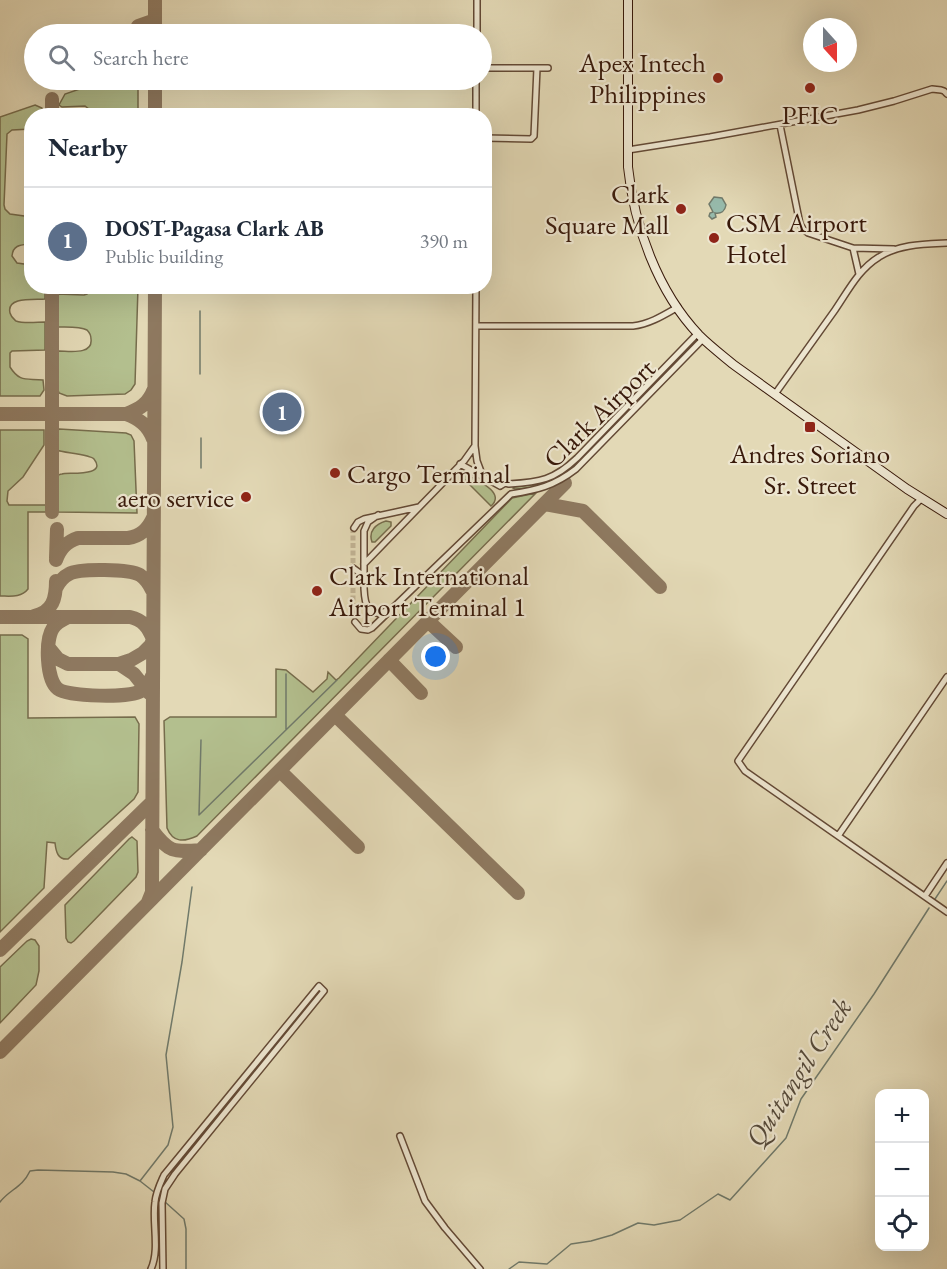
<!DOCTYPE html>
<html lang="en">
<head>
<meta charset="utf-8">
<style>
	:root { --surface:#fff; --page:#f2f2f3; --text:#1f2937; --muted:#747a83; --line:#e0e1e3; --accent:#8f2418 }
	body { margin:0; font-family:"EB Garamond",serif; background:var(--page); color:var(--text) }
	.controls { position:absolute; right:18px; bottom:18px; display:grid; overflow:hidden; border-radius:12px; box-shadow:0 6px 24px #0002 }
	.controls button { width:54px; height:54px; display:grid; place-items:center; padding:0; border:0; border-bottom:2px solid var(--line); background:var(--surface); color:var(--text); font:30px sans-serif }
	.compass { position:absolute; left:803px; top:18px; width:54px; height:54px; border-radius:50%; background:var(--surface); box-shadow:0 6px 24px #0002; rotate:159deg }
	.you { position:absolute; left:436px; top:657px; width:21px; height:21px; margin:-15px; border:4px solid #fff; border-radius:50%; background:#1a73e8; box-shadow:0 0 0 9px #1a73e833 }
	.badge { display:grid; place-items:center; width:39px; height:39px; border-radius:50%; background:var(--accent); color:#fff; font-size:20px; font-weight:700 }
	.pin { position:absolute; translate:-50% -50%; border:3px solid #fff; box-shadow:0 2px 6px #0006 }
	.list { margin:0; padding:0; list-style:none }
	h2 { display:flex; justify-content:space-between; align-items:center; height:78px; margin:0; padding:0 24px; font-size:26px }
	h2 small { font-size:20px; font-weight:400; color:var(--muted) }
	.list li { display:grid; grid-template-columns:39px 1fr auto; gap:18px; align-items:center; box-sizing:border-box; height:108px; padding:0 24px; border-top:2px solid var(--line) }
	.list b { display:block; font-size:22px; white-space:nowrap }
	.list p { margin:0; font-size:20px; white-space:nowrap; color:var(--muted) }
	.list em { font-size:20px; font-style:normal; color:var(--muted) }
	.icon { flex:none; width:33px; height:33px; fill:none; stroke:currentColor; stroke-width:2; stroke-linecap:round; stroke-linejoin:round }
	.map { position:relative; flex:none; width:947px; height:1269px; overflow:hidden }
	.search { position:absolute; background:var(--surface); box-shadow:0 6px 24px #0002; left:24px; top:24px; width:468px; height:66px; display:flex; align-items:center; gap:15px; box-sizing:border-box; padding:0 21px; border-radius:33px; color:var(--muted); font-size:22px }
	.panel { position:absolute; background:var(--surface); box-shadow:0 6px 24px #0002; left:24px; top:108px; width:468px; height:186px; border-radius:24px }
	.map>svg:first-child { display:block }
	.green { fill:#b3bf8e; stroke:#766c4c; stroke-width:1.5 }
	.water { fill:#96baab; stroke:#707a6b; stroke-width:1.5 }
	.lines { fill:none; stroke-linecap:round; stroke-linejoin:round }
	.stream { stroke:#707a6b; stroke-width:1.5 }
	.taxiway { stroke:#8e7960; stroke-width:14 }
	.street-tunnel { stroke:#c1b394; stroke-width:5; stroke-dasharray:5 2.5; stroke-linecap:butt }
	.street-casing { stroke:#634935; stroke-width:8 }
	.secondary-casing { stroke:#38190a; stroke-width:10 }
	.street { stroke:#ede6d0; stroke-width:5 }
	.secondary { stroke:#ede6d0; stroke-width:8 }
	.poi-dot { fill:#8f2418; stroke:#ede6d0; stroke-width:2 }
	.labels { text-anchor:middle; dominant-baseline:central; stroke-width:4.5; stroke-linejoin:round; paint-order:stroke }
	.poi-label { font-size:27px; fill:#38190a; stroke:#ede6d0; text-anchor:end }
	.street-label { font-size:27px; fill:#38190a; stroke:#ede6d0 }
	.water-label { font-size:28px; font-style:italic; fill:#54493a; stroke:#ede6d0 }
</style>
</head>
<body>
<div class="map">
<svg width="947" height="1269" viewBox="0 0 947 1269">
	<rect width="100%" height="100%" fill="#e3d9b6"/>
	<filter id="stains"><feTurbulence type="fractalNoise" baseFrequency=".00333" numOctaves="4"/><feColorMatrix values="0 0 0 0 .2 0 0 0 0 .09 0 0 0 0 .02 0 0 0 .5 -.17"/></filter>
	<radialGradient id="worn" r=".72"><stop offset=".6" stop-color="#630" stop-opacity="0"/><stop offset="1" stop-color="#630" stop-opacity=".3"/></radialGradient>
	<!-- green -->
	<path class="green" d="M138,80V115H91L90,110L85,106L62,107L59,105L65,94L100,82Z
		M35,105L42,108L45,115L32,116L31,129L12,130L7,134L4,205L5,209L10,214L31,217V244C22,245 13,244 12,256L17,263L31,265L32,286L45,287V299C35,300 6,296 10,313C11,317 14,319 16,321C24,324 37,322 45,322V350L12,351L10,353V367C20,383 27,378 43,380L44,390L40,396H0V117Z
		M93,287H138L135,384L131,390L125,394L67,396L59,393L58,390L57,352L59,351C70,351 93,355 91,339C91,335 89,332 87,330C80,326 65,327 57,327V294L84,295L87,294Z
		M617,421V424C597,444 571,478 543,486C534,488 524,488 515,489L513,488L514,487L545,483L565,472Z
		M59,429L126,433L131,435L134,441L137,513L58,512L57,476C59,475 60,474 62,474C67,472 108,477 94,459C90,454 64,453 56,450V433Z
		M0,430H44V445L23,477L8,491L7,501L9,505H46V512H28V589C21,598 10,596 0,596Z
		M464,473C474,479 507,492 491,506L460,475Z
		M536,493L197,836C184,842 173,843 167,828L164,721L170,717H276V669L286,670L313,692L327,679L328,672L336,680L339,678L512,498Z
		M386,521L391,522V526L375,542H372C368,531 376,524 386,521Z
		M0,635H22L28,639V718L135,717L139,724L138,792L134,799L68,859C58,860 56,852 55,843L47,842L44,888L0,932Z
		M132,837L137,841L138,872L136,877L74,941L71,943L68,942L66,938L65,905L129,839Z
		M31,939L35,940L39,946V971L36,985L0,1023V967L27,941Z"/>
	<!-- water -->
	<path class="water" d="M714,197L722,198L726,205C725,211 721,214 715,213L716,217L712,219L709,216L710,213L713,212L709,204Z"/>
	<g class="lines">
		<!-- stream -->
		<path class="stream" d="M200,374V311
			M201,438V468
			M286,729V674
			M199,815L337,680
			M199,815L201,740
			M935,899L947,881
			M140,1181L168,1145L173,1127L166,1055L182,962L192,887
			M164,1201L184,1219L186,1229V1269
			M0,1202C10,1189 22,1188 30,1171L38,1170L113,1172L126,1174L140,1181L154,1192
			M509,1269L519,1262L547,1264L571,1244L591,1241L612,1235L638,1223L654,1225L680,1220L718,1194L730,1200L786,1138L801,1099L874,994L929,908"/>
		<!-- taxiway -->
		<path class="taxiway" d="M138,26L155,20
			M155,34V0
			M52,116V99
			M155,116V80
			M52,286V512
			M0,414H126C139,419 148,425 153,439
			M126,414C140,409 148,404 154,389
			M545,504L583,511L660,587
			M56,558L57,529
			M56,560C60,549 66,542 78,538H128C141,536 148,529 153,518
			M56,588C59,582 63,577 69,574C79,568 130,569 140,575C146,579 149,584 152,590
			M34,616C53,612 56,598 56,581
			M0,617H130C143,620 148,627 153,639L151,645L143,653L131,660L119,664H68L58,659L49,648
			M68,617C62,620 57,622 53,628C45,640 46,680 58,689C69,697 130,698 141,691C146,688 150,681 152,676
			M428,621L456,647
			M389,660L421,693
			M119,664L134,674L149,693
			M335,715L518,893
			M280,771L358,847
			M152,830C169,853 174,852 201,850
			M148,902L152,892V886L155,286
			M0,950L152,802
			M0,1052L565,483"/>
		<!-- street-tunnel -->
		<path class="street-tunnel" d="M354,528L353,532V611L355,622"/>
		<!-- street casing -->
		<g class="street-casing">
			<path id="street" d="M477,34V0
				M482,68H537L534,136L531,139L484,138
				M537,68H548
				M476,116V80
				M780,125L800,224L803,229L808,233L853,248L894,249
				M628,150L710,137L858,110L894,101L932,89L941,90L944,91L947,94
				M853,248L859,274
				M476,286L475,446L477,461L483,477
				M476,326H633C650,324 664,315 678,307
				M775,394C795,366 815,338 835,310C848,291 859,269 879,257C899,244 925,244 947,243
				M460,464L500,486
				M500,486L505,483L509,484C540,482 554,480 577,458L698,333
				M921,499L914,506L738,761L745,771L947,912
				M378,515L368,522L364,531C364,544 364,557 364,570C364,587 360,626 390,609
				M354,528L358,522L364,519L419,507
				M364,564L464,461L474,447
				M353,568L364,576
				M355,622L361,629L368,630L372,628L511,494C537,490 554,486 576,469L703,339
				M838,836L947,677
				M925,896L947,863
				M400,1136L425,1201L445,1228L480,1269
				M151,1269C160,1249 152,1223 155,1202C156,1192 160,1184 164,1175L319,986L324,991L175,1174L165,1189L162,1203L163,1269"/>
		</g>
		<!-- secondary casing -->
		<g class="secondary-casing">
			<path id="secondary" d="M628,0V167C634,226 658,292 699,335C710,346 722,355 734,365L907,489L947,514"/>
		</g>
		<!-- street -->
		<use href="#street" class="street"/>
		<!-- secondary -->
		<use href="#secondary" class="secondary"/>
	</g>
	<!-- markers -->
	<g class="poi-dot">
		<circle cx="718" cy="78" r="6"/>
		<circle cx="810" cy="88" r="6"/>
		<circle cx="681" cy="209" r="6"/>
		<circle cx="714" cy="238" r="6"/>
		<rect x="804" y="421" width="12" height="12" rx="3"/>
		<circle cx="335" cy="473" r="6"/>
		<circle cx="246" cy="497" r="6"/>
		<circle cx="317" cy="591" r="6"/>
	</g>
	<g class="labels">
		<!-- poi labels -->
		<g class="poi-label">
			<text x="706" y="62">Apex Intech<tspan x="706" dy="31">Philippines</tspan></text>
			<text x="810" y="114" text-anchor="middle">PFIC</text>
			<text x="669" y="193">Clark<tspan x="669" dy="31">Square Mall</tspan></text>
			<text x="726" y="222" text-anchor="start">CSM Airport<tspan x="726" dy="31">Hotel</tspan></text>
			<text x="810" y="453" text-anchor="middle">Andres Soriano<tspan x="810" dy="31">Sr. Street</tspan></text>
			<text x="347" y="473" text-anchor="start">Cargo Terminal</text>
			<text x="234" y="497">aero service</text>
			<text x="329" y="575" text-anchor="start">Clark International<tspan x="329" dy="31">Airport Terminal 1</tspan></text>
		</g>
		<!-- street labels -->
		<g class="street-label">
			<text transform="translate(599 413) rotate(-44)">Clark Airport</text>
		</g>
		<!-- water labels -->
		<g class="water-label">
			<text transform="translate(798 1072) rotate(-57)">Quitangil Creek</text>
		</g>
	</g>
	<rect width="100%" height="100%" filter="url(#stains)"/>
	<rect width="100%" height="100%" fill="url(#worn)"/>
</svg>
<div class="controls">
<button>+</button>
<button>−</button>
<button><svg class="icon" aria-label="locate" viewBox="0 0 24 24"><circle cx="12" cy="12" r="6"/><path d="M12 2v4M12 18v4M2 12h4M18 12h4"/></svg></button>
</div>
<svg class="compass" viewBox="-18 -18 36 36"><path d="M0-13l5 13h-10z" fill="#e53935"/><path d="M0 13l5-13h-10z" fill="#747a83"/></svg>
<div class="you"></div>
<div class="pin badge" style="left:282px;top:412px;background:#5c6f8a">1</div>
<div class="search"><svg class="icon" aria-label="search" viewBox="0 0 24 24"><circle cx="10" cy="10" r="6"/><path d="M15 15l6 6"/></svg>Search here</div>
<section class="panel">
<h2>Nearby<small></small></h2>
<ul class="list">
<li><span class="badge" style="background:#5c6f8a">1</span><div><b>DOST-Pagasa Clark AB</b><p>Public building</p></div><em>390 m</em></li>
</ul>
</section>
</div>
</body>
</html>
